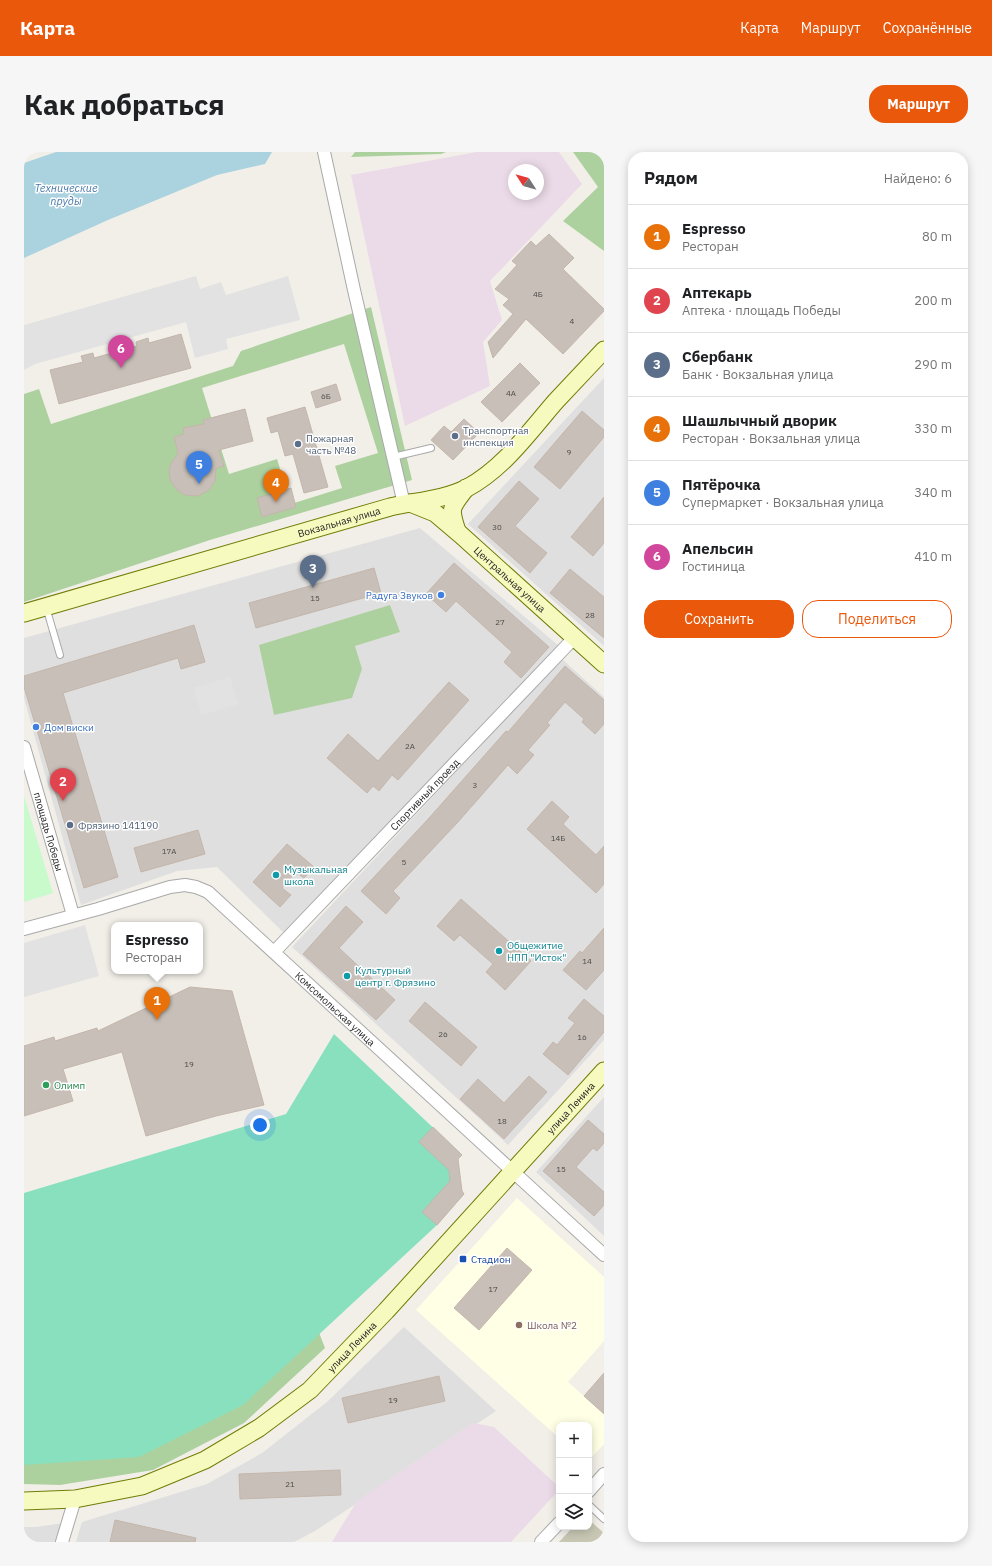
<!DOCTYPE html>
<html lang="ru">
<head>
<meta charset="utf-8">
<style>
	:root { --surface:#fff; --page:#f6f6f6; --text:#202124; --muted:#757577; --line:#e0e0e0; --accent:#ea580c }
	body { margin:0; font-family:"IBM Plex Sans",sans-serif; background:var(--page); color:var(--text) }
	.controls { position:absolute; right:12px; bottom:12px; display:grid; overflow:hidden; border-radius:8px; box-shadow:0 2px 10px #0003 }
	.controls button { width:36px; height:36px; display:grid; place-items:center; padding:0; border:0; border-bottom:1px solid var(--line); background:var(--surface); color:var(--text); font:20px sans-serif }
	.compass { position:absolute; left:484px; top:12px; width:36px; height:36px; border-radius:50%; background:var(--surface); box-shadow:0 2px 10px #0003; rotate:306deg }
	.you { position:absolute; left:236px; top:973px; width:14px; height:14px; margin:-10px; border:3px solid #fff; border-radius:50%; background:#1a73e8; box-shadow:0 0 0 6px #1a73e833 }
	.badge { display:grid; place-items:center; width:26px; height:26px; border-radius:50%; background:var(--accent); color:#fff; font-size:13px; font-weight:700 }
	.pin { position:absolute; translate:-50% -33px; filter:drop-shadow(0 1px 2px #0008) }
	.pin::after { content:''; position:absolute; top:21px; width:14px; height:12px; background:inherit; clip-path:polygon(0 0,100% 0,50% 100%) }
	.popup { position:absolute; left:87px; top:770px; width:92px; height:52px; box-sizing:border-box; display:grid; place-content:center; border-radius:8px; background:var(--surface); filter:drop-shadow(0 1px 3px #0005); font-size:13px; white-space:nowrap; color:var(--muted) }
	.popup b { font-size:15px; color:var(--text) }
	.popup::after { content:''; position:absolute; left:50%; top:100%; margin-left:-8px; border:8px solid transparent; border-top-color:var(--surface) }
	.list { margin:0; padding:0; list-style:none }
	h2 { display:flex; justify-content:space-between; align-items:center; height:52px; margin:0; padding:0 16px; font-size:17px }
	h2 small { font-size:13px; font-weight:400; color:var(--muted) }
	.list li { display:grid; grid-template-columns:26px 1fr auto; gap:12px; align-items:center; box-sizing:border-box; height:64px; padding:0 16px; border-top:1px solid var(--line) }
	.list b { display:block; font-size:15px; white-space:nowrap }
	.list p { margin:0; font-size:13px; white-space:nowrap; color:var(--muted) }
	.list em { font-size:13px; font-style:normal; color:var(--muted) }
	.actions { display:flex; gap:8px; padding:12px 16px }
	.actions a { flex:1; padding:9px 0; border:1px solid var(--accent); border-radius:16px; text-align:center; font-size:14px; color:var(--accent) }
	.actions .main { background:var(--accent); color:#fff }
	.icon { flex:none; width:22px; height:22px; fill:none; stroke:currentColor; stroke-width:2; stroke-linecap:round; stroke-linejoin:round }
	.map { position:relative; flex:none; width:580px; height:1390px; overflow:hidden; border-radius:16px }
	header { display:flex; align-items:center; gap:24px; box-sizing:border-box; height:56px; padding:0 20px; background:var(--accent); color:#fff }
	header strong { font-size:19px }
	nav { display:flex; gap:22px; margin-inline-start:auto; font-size:14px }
	.intro { display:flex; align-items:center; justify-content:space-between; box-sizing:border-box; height:96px; padding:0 24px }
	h1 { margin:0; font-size:28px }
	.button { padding:10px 18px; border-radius:16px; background:var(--accent); color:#fff; font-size:14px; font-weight:700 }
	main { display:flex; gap:24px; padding:0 24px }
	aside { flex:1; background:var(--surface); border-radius:16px; box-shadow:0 2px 10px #0003 }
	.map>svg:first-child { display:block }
	.residential { fill:#e0dfdf }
	.industrial { fill:#ebdbe8; fill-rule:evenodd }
	.education { fill:#ffffe5 }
	.construction { fill:#c7c7b4 }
	.forest { fill:#add19e; fill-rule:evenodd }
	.park { fill:#c8facc }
	.pitch { fill:#88e0be }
	.parking { fill:#e2e2e2 }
	.water { fill:#aad3df }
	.building { fill:#c7bfb8; stroke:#c4b6ab }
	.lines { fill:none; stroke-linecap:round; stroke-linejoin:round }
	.lane-casing { stroke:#a9a9a9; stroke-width:8 }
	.street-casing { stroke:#a9a9a9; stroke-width:14 }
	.secondary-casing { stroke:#707d05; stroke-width:19 }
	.lane { stroke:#fff; stroke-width:6 }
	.street { stroke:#fff; stroke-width:12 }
	.secondary { stroke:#f7fabf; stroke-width:17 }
	.service-dot { fill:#5c6f8a; stroke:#fff; stroke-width:1.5 }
	.shop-dot { fill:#3f7fe0; stroke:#fff; stroke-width:1.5 }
	.culture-dot { fill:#0f9aa8; stroke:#fff; stroke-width:1.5 }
	.leisure-dot { fill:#2e9e5b; stroke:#fff; stroke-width:1.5 }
	.transit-dot { fill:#1a4fb4; stroke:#fff; stroke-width:1.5 }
	.education-dot { fill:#8d6e63; stroke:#fff; stroke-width:1.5 }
	.labels { text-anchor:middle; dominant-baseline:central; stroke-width:3; stroke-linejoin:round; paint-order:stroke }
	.number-label { font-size:8px; fill:#4b4948 }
	.service-label { font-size:10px; fill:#4e5e75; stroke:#fff; text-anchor:start }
	.street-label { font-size:10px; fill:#222; stroke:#fff }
	.shop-label { font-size:10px; fill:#366cbe; stroke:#fff; text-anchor:end }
	.culture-label { font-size:10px; fill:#0d838f; stroke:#fff; text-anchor:start }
	.leisure-label { font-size:10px; fill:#27864d; stroke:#fff; text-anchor:start }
	.transit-label { font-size:10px; fill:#164399; stroke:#fff; text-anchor:start }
	.education-label { font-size:10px; fill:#785e54; stroke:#fff; text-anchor:start }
	.water-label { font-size:11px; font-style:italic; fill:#4a7aab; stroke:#fff }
</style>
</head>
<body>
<header>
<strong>Карта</strong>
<nav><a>Карта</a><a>Маршрут</a><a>Сохранённые</a></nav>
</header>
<div class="intro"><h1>Как добраться</h1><a class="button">Маршрут</a></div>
<main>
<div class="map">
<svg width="580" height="1390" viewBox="0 0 580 1390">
	<rect width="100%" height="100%" fill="#f2efe9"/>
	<!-- residential -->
	<path class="residential" d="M580,226V494L444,372Z
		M396,376L535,494L260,781L193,715L153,719L57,753L0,546V486Z
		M538,507L580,545V888L484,993L268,795Z
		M580,945V1084L512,1020Z
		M380,1175L472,1259L291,1379L270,1390H52L58,1370L183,1332L238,1301L303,1250Z
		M40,1371L34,1390H0V1375H12Z"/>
	<!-- industrial -->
	<path class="industrial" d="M453,0H535L558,32L466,129L478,168L459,190L466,234L381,274L327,23ZM490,18H514V42H490Z
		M449,1271L470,1275L535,1335V1338L487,1390H308L333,1349Z"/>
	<!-- education -->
	<path class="education" d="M493,1046L580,1125V1189L544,1230L580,1262V1292L565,1308V1273H535V1286L392,1158Z"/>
	<!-- construction -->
	<path class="construction" d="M565,1368L580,1381V1390H535L549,1375H565Z"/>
	<!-- forest -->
	<path class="forest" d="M331,0H422L417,2L327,5Z
		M549,0H580V99L539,69L574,35Z
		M347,155L388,328L186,388L0,450V242L15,237L27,272L209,214L217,199ZM320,192L354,301L311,314L318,336L267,352L253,307L205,322L178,236Z
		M366,453L376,480L331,494L338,517L328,546L250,563L235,493Z
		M285,1155L301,1196L220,1271L129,1318L36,1333L0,1332V1276Z"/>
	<!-- park -->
	<path class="park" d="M0,644L29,741L0,750Z"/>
	<!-- pitch -->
	<path class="pitch" d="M310,882L438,1003L434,1007L437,1039L440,1042L413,1073L219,1253L115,1305L0,1313V1041L262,962Z"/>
	<!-- parking -->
	<path class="parking" d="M172,124L176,137L197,130L202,143L264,124L276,168L202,187L204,197L171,206L162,170L11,212L0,218V173Z
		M206,525L214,552L177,563L170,536Z
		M61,773L75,824L0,845V791Z"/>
	<!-- water -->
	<path class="water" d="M32,0H248L241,12L193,23L84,68L0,106V11Z"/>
	<!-- building -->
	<path class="building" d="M525,82L550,106L539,117L580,157V159L539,202L502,167L469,206L464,190L489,162L479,153L485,147L471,137L493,113L488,109L507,89L512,94Z
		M157,182L167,216L35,252L26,218L59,210L57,204L69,201L70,206L113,194L112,190L124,186L125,191Z
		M496,211L516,231L478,270L457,250Z
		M312,232L317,248L292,256L287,240Z
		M281,255L304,335L280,341L269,302L261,304L254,279L247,281L243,266Z
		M221,257L229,289L195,298L200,314L192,316L191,329L185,338L174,344L161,343L152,337L146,328L145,318L148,309L154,302L150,285L160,282L159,276L180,272L179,268Z
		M558,259L580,278V285L536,337L510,315Z
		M440,267L455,281L429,308L407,288L420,274L427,280Z
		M495,329L515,347L491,374L523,401L506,421L454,375Z
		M267,336L272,355L238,365L233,346Z
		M580,345V391L569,404L547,385Z
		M430,411L525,495L497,526L480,510L488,500L432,449L422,460L402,442Z
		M350,416L357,441L232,476L225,451Z
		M546,417L580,445V486L526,441Z
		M170,473L181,510L157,517L154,506L39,541L94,725L60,736L0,535V524Z
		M541,514L580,548V572L571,582L558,570L560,567L541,550L523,571L526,573L504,598L510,603L493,622L484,613L434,670L369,739L376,746L362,762L337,739L406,665L482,579L484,580Z
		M425,530L445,548L374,628L368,623L355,639L349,634L343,641L303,606L324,582L354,609Z
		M528,649L545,665L539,672L572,703L580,694V732L572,741L503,677Z
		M174,678L181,702L117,720L110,696Z
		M263,692L290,715L280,726L272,720L258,736L267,743L256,755L229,730Z
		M437,747L507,809L481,838L462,820L469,812L436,783L430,789L413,774Z
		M322,754L339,770L315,796L371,848L352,868L279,802Z
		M580,776V818L562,838L539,818L556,799L558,801Z
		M166,835L208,839L240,953L192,964L122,984L98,900L39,917L49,949L0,964V894L30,885L31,889L73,876L74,879Z
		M560,847L580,864V880L544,923L519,902L529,890L533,893L551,871L544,866Z
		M401,850L453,895L437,914L385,869Z
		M505,924L523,940L480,987L436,947L454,927L480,951Z
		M564,968L580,982V991L573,999L569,996L552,1015L580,1040V1053L570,1064L519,1019Z
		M409,975L438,1003L434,1007L438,1039L440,1042L413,1073L398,1060L426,1029L425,1018L395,990Z
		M483,1096L508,1118L455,1178L430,1156Z
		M580,1221V1262L560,1244Z
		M415,1224L421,1249L324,1271L318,1246Z
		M316,1318L317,1343L216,1347L215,1322Z
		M91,1368L172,1386L171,1390H86Z"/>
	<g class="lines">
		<!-- lane casing -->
		<g class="lane-casing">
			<path id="lane" d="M369,305L407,296
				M22,455L36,503
				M565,1353L580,1367"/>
		</g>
		<!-- street casing -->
		<g class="street-casing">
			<g id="street">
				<path d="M300,0L330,138L380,352"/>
				<path id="s1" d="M0,595L49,763"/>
				<path id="s2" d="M0,777L74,757L146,735L161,733L172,735L184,740L580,1103"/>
				<path id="s3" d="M250,800L551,485"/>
				<path d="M565,1339L580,1322"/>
				<path d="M38,1390L51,1347"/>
				<path d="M517,1390L535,1371"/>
			</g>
		</g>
		<!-- secondary casing -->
		<g class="secondary-casing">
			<g id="secondary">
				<path id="s4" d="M386,351L411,361L437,383L580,512"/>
				<path d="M433,379C425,355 427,356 442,336"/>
				<path id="s5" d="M0,461L366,355C392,349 419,348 443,336C480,316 505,280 532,249C548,232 564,215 580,198"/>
				<path id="s6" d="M0,1349L51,1347L118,1334L181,1308L235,1276L286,1238L362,1159L580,919"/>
			</g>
		</g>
		<!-- lane -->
		<use href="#lane" class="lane"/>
		<!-- street -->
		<use href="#street" class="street"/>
		<!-- secondary -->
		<use href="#secondary" class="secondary"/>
	</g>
	<!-- markers -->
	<g class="service-dot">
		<circle cx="431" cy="284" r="4"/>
		<circle cx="274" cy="292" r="4"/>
		<circle cx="46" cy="673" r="4"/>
	</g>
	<g class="shop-dot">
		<circle cx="417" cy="443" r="4"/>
		<circle cx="12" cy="575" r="4"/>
	</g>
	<g class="culture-dot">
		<circle cx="252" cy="723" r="4"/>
		<circle cx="475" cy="799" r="4"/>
		<circle cx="323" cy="824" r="4"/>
	</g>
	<circle class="leisure-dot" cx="22" cy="933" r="4"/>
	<rect class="transit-dot" x="435" y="1103" width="8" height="8" rx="2"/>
	<circle class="education-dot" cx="495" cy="1173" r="4"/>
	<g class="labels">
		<!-- number labels -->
		<g class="number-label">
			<text x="514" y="142">4Б</text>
			<text x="548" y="169">4</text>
			<text x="487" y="241">4А</text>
			<text x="302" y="244">6Б</text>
			<text x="545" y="300">9</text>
			<text x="473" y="375">30</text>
			<text x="291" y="446">15</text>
			<text x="566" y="463">28</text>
			<text x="476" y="470">27</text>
			<text x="386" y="594">2А</text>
			<text x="451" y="633">3</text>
			<text x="534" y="686">14Б</text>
			<text x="145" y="699">17А</text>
			<text x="380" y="710">5</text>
			<text x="563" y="809">14</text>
			<text x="419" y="882">26</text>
			<text x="558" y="885">16</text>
			<text x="165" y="912">19</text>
			<text x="478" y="969">18</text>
			<text x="537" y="1017">15</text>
			<text x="469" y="1137">17</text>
			<text x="369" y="1248">19</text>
			<text x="266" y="1332">21</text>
		</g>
		<!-- service labels -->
		<g class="service-label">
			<text x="439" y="278">Транспортная<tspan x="439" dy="12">инспекция</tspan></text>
			<text x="282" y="286">Пожарная<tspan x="282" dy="12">часть №48</tspan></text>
			<text x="54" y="673">Фрязино 141190</text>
		</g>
		<!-- street labels -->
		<g class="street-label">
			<text stroke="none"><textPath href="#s5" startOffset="328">Вокзальная улица</textPath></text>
			<text stroke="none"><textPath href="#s4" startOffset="127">Центральная улица</textPath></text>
			<text stroke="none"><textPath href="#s3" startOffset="218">Спортивный проезд</textPath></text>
			<text stroke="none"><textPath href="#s1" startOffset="88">площадь Победы</textPath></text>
			<text stroke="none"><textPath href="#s2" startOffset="364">Комсомольская улица</textPath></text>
			<text stroke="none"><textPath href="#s6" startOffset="698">улица Ленина</textPath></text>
			<text stroke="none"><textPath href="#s6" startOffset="374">улица Ленина</textPath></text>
		</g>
		<!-- shop labels -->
		<g class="shop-label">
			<text x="409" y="443">Радуга Звуков</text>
			<text x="20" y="575" text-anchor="start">Дом виски</text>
		</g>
		<!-- culture labels -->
		<g class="culture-label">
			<text x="260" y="717">Музыкальная<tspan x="260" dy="12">школа</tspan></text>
			<text x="483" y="793">Общежитие<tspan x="483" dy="12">НПП "Исток"</tspan></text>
			<text x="331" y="818">Культурный<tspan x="331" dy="12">центр г. Фрязино</tspan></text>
		</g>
		<!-- leisure labels -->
		<g class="leisure-label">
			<text x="30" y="933">Олимп</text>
		</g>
		<!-- transit labels -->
		<g class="transit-label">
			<text x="447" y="1107">Стадион</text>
		</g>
		<!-- education labels -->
		<g class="education-label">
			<text x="503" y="1173">Школа №2</text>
		</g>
		<!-- water labels -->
		<g class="water-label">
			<text x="42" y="36">Технические<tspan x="42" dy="13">пруды</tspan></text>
		</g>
	</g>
</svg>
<div class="controls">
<button>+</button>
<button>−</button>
<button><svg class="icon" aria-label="layers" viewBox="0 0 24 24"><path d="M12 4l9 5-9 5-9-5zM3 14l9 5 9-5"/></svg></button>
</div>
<svg class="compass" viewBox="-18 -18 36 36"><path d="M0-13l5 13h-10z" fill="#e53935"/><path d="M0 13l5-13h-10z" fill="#757577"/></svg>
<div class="you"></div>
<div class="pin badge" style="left:133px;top:868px;background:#e8710a">1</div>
<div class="popup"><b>Espresso</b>Ресторан</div>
<div class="pin badge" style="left:39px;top:649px;background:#e0444e">2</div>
<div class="pin badge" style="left:289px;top:436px;background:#5c6f8a">3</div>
<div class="pin badge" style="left:252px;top:350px;background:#e8710a">4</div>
<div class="pin badge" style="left:175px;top:332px;background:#3f7fe0">5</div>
<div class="pin badge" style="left:97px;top:216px;background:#d1479c">6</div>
</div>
<aside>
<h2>Рядом<small>Найдено: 6</small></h2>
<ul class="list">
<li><span class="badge" style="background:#e8710a">1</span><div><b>Espresso</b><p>Ресторан</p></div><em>80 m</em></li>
<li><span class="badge" style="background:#e0444e">2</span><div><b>Аптекарь</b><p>Аптека · площадь Победы</p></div><em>200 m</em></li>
<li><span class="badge" style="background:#5c6f8a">3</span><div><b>Сбербанк</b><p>Банк · Вокзальная улица</p></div><em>290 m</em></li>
<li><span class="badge" style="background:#e8710a">4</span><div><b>Шашлычный дворик</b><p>Ресторан · Вокзальная улица</p></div><em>330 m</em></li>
<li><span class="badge" style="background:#3f7fe0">5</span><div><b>Пятёрочка</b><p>Супермаркет · Вокзальная улица</p></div><em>340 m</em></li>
<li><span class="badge" style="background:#d1479c">6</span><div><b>Апельсин</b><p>Гостиница</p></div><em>410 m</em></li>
</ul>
<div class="actions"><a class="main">Сохранить</a><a>Поделиться</a></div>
</aside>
</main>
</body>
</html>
